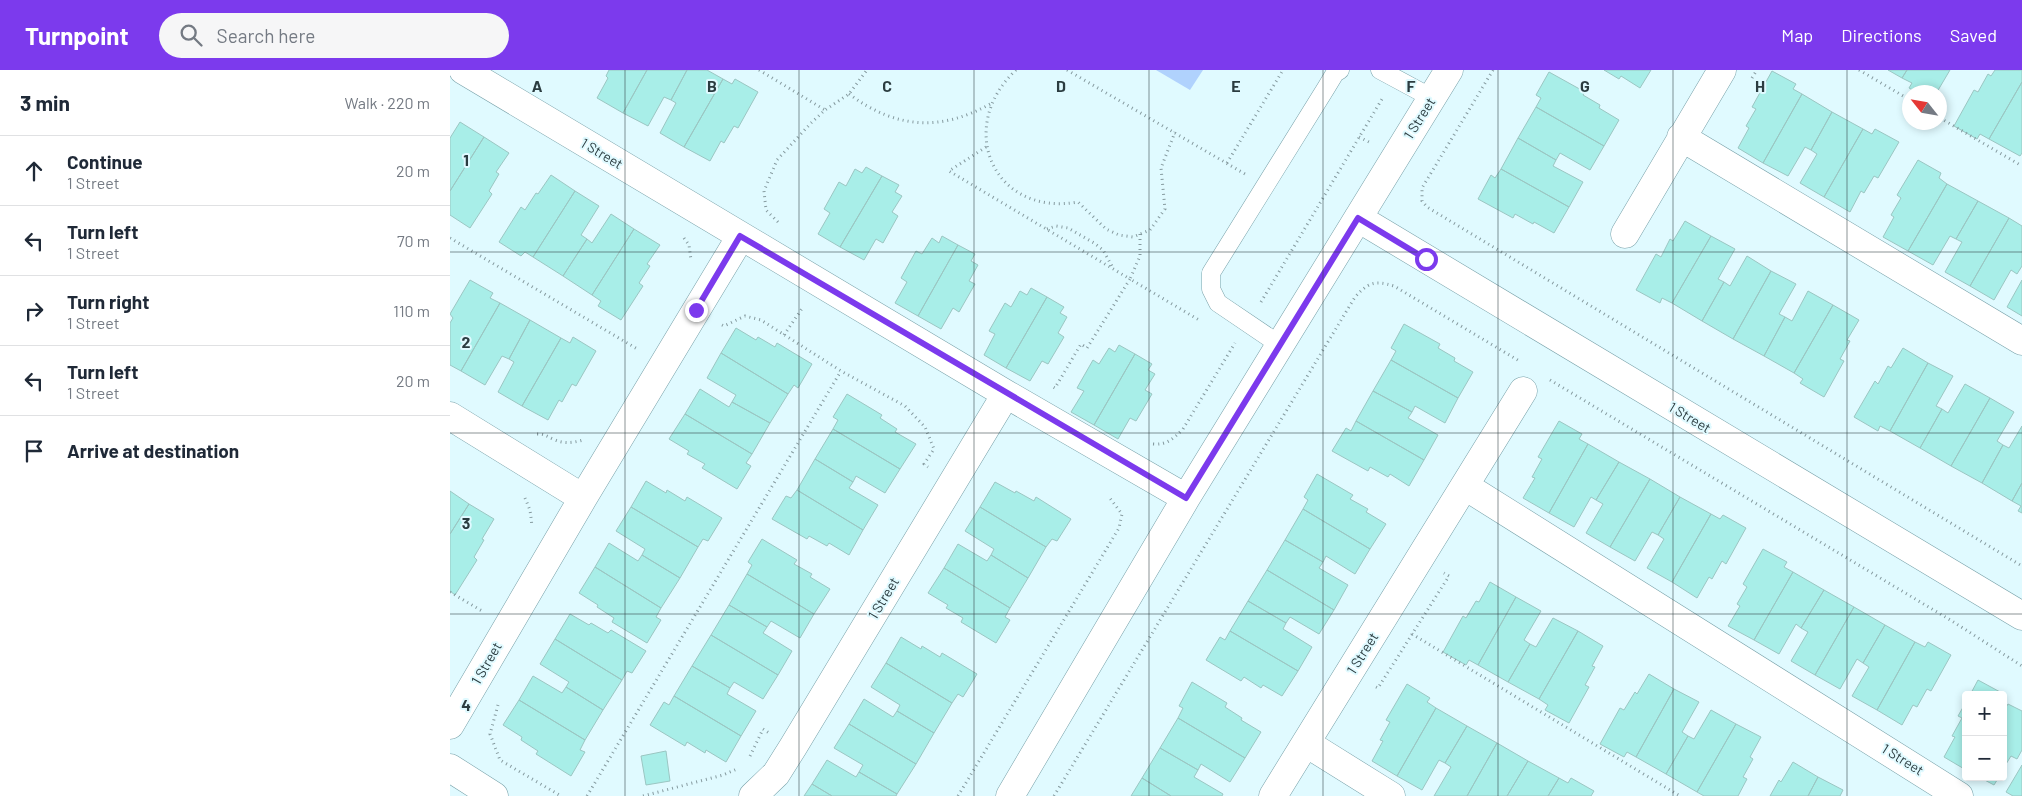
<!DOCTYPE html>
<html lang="en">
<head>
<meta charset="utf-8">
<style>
	:root { --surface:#fff; --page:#f6f6f7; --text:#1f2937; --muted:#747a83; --line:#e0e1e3; --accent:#7c3aed }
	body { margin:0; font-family:Barlow,sans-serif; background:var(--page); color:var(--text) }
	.controls { position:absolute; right:15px; bottom:15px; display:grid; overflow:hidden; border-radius:5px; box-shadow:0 2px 8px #0003 }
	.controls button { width:45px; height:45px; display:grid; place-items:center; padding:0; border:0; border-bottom:1px solid var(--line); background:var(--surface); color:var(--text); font:25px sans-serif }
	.compass { position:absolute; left:1452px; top:15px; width:45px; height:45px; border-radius:50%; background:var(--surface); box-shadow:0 2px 8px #0003; rotate:301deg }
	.stop { position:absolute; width:15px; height:15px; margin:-11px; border:4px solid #7c3aed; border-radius:50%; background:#fff }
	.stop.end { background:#7c3aed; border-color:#fff; box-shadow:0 1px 5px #0008 }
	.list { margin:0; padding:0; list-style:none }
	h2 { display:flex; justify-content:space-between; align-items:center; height:65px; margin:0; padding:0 20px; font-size:21px }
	h2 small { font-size:16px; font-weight:400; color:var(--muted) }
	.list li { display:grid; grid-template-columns:32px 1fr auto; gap:15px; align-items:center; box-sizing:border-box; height:70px; padding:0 20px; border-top:1px solid var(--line) }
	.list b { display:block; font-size:19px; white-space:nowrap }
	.list p { margin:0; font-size:16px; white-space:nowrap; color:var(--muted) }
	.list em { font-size:16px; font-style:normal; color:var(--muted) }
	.icon { flex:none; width:28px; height:28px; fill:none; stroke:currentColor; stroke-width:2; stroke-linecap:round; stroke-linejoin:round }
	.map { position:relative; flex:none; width:1572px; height:726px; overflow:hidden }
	header { display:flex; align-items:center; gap:30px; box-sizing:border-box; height:70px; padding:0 25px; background:var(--accent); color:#fff }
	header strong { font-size:24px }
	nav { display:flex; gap:28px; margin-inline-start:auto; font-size:18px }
	.search { width:350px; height:45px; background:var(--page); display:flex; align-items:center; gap:12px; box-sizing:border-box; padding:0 18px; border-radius:28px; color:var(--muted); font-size:19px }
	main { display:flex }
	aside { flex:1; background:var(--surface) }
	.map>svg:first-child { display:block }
	.water { fill:#b0d2fd }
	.building { fill:#a8eee8; stroke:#9bc6c2 }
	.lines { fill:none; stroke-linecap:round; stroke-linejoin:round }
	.service-casing { stroke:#77a0a8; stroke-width:19 }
	.minor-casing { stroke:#77a0a8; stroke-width:29 }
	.path { stroke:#859a9f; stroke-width:3; stroke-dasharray:1 4; stroke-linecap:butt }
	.service { stroke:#fff; stroke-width:18 }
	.minor { stroke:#fff; stroke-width:28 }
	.route { stroke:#7c3aed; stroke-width:6 }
	.grid { fill:none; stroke:#2b3c40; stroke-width:1; stroke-opacity:0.55 }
	.labels { text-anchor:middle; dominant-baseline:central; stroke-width:4; stroke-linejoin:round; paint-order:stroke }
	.street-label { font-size:14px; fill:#2b3c40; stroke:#e0faff }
	.grid-label { font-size:16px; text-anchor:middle; font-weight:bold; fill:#2b3c40; stroke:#e0faff; stroke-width:4; stroke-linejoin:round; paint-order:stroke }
</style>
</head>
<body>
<header>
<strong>Turnpoint</strong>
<div class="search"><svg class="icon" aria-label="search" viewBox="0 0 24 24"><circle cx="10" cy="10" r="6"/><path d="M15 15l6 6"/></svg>Search here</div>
<nav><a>Map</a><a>Directions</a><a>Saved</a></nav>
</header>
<main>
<aside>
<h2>3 min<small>Walk · 220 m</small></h2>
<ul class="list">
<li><svg class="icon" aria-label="ahead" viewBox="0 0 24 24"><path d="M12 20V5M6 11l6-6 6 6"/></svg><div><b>Continue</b><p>1 Street</p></div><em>20 m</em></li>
<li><svg class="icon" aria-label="left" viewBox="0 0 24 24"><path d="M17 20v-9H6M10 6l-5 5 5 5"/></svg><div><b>Turn left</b><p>1 Street</p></div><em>70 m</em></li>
<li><svg class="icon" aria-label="right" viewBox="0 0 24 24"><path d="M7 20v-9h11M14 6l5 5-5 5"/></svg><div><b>Turn right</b><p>1 Street</p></div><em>110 m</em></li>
<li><svg class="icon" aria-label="left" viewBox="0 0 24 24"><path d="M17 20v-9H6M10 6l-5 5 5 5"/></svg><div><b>Turn left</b><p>1 Street</p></div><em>20 m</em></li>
<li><svg class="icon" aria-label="arrive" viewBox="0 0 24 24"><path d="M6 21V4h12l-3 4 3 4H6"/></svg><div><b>Arrive at destination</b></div></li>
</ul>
</aside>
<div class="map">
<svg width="1572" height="726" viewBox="0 0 1572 726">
	<rect width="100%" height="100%" fill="#e0faff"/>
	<!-- water -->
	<path class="water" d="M706,0H753L740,20Z"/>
	<!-- building -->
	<path class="building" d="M159,0H197L173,43L147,28L158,8L156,6Z
		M197,0H237L221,30L214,27L198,56L173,43Z
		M237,0H257L273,9L234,77L210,63L226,33L221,30Z
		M1154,0H1201L1190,18L1171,6L1169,9Z
		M1438,0H1457L1452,8Z
		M1457,0H1500L1487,22H1466L1459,18L1462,13L1452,8Z
		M1545,0H1572V12L1539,69L1530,64L1527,69L1504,56L1524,20L1528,22L1538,4L1541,6Z
		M1322,1L1346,14L1343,19L1352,24L1313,93L1288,78L1299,58L1296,56L1306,39L1302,37Z
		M1099,2L1135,22L1133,25L1150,35L1149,38L1169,50L1154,76L1086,37L1091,28L1086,25Z
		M273,9L282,14L285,9L308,22L288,58L284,56L274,73L271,71L260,91L234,77Z
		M1572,12V83L1570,86L1539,69Z
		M1352,24L1382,42L1361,80L1355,77L1338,106L1313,93Z
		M1086,37L1154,76L1140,100L1110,83L1106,90L1068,68Z
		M1382,42L1413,59L1374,127L1350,113L1367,84L1361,80Z
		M10,52L34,67L0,121V68Z
		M1413,59L1422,64L1425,59L1449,72L1428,108L1424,106L1414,123L1411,121L1400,142L1374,127Z
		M34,67L59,83L46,102L49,104L39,121L42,124L20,158L0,145V121Z
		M1068,68L1106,90L1103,96L1133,112L1119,137L1051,99Z
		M1468,90L1491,103L1489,108L1497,114L1458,181L1433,167L1444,147L1441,145L1451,128L1447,125Z
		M416,97L432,106L390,177L368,164L380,143L374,139L389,112L396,116L405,99L412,103Z
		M1051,99L1119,137L1104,163L1084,152L1083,154L1065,144L1063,148L1028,129L1041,105L1045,108Z
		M101,105L125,121L83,187L75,182L71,186L49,172L71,137L75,140L86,123L88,124Z
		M432,106L449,115L445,122L452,126L442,142L448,146L433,173L426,169L414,190L390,177Z
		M1497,114L1528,131L1506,169L1500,166L1483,195L1458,181Z
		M125,121L149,136L131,165L137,169L113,206L83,187Z
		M1528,131L1559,148L1520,216L1495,202L1512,172L1506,169Z
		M161,144L184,159L142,225L113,206L137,169L142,173Z
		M1559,148L1572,156V196L1567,204L1561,200L1544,230L1520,216Z
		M1235,151L1261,166L1222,233L1212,228L1210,233L1186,220L1206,184L1211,187L1220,169L1223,171Z
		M184,159L210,175L197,194L200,196L189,213L193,216L171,250L148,236L151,231L142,225Z
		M492,166L508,175L468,246L445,233L457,212L451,208L466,181L472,184L482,168L489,173Z
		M1261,166L1285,179L1268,209L1274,212L1252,251L1222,233Z
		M508,175L525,184L521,191L528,195L519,211L525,214L509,242L503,238L491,259L468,246Z
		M1297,186L1321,201L1283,269L1252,251L1274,212L1280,216Z
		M1321,201L1346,214L1329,244L1335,247L1314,286L1283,269Z
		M20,210L43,223L40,228L50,233L11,301L0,295V253L3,248L0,244Z
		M1572,210V246L1557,237Z
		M581,218L597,227L556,298L534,285L545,264L539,261L555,233L561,237L570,221L577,225Z
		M1358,221L1383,235L1344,303L1314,286L1335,247L1342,251Z
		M597,227L614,237L610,243L617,247L608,263L614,267L598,294L592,291L580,311L556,298Z
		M50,233L80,250L59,289L52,286L35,315L11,301Z
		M1383,235L1409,250L1397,270L1400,271L1390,289L1394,291L1374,327L1350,313L1353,309L1344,303Z
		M80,250L111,268L72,336L48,322L64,292L59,289Z
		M954,254L990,274L988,278L1005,288L1004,291L1023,302L1008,328L941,290L946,281L941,278Z
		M286,258L306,270L308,267L325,277L327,273L362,294L348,318L344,315L338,324L271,283Z
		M123,267L146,281L126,316L122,314L112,332L109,330L98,350L72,336L111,268L120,273Z
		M669,275L685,284L644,355L621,342L634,321L627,318L643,290L649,294L659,278L665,282Z
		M1453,278L1478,293L1440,361L1430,356L1428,361L1404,347L1425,311L1428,314L1438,296L1441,298Z
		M271,283L338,324L320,353L282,332L286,325L257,308Z
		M685,284L702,294L698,300L705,304L695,320L702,324L686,351L680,348L668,369L644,355Z
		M941,290L1008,328L995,353L965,336L962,342L923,321Z
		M1478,293L1503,306L1486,336L1492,339L1470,378L1440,361Z
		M1515,314L1540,328L1501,396L1470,378L1492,339L1498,343Z
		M250,319L279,337L282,332L320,353L302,384L235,344Z
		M923,321L962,342L958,348L988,365L974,390L906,351Z
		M397,324L432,345L430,348L447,359L445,362L466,374L450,399L383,359L388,350L383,347Z
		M1540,328L1564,342L1547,371L1553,375L1532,413L1501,396Z
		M235,344L302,384L296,393L301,396L287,419L252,398L255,394L237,384L239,381L219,369Z
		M906,351L974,390L959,416L940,404L938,407L920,397L918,401L882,381L896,358L901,361Z
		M1109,351L1132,364L1129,369L1138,374L1099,443L1073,428L1085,408L1082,407L1092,389L1088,387Z
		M1572,356V413L1562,431L1532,413L1553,375L1559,378Z
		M383,359L450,399L435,423L406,406L403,412L365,389Z
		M1138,374L1169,392L1146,430L1141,427L1124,457L1099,443Z
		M365,389L403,412L399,418L428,435L413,460L347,420Z
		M1169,392L1200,409L1160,477L1136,463L1153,434L1146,430Z
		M867,404L903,425L900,429L918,439L916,442L936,454L920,479L853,439L858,430L854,427Z
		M1200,409L1230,427L1208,465L1202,462L1185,491L1160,477Z
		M196,411L216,423L217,420L235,431L237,427L272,448L258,471L253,469L248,477L181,437Z
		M545,412L565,423L566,421L584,431L586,427L621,449L607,471L602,469L596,477L530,437Z
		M1572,413V443L1568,441L1571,436L1562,431Z
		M347,420L413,460L399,485L379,473L377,476L359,466L357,469L322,449L336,426L341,428Z
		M0,421L19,434L0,464Z
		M1230,427L1261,444L1222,512L1197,498L1214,469L1208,465Z
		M19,434L44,449L32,469L34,470L24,487L27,490L5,525L0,521V464Z
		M181,437L248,477L230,508L192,485L195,479L166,461Z
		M530,437L596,477L578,508L541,485L544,479L515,461Z
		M853,439L920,479L905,504L876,486L873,492L835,470Z
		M1261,444L1270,449L1273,445L1296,458L1276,494L1272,491L1262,509L1259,507L1247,528L1222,512Z
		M312,469L347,490L344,494L362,504L360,507L380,519L364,544L297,504L302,495L298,492Z
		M835,470L873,492L869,498L898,515L884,540L817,500Z
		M159,473L188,491L192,485L230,508L211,538L145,497Z
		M508,474L537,491L541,485L578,508L560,538L494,498Z
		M1313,479L1337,492L1334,497L1343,502L1304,570L1278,556L1290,536L1287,534L1297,517L1293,514Z
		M145,497L211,538L206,547L211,550L197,573L162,552L164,548L147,537L148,535L129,523Z
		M494,498L560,538L555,547L560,550L546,573L511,552L513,548L496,538L498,535L478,523Z
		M817,500L884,540L869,564L840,547L836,553L798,531Z
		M1343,502L1374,520L1351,558L1346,554L1329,584L1304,570Z
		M297,504L364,544L350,568L321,551L317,557L279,535Z
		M1040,512L1066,527L1028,595L1019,590L1016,595L993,582L1013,546L1016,548L1026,531L1029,532Z
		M1374,520L1404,537L1365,605L1341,591L1358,562L1351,558Z
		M1066,527L1091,541L1074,570L1080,574L1058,612L1028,595Z
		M798,531L836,553L833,559L862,577L848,601L780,561Z
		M279,535L317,557L313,563L342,581L328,605L261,565Z
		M1404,537L1435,555L1413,593L1407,589L1390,619L1365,605Z
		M120,544L139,555L141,553L158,563L161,560L196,581L182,603L177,601L172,610L105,569Z
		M1103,548L1128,561L1089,629L1058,612L1080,574L1086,577Z
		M1435,555L1465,572L1427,640L1402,626L1419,597L1413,593Z
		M780,561L848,601L832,626L813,615L811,618L794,607L791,611L756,590L770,567L775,570Z
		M1128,561L1153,576L1142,596L1145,597L1135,615L1139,617L1119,653L1095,640L1098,635L1089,629Z
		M261,565L328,605L313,629L284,612L280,618L242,596Z
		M451,567L471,579L472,576L490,587L492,583L527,604L513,627L508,624L502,633L436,593Z
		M105,569L172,610L153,640L116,617L119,612L90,594Z
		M1465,572L1475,577L1478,572L1501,585L1481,621L1477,619L1467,637L1463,635L1452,655L1427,640Z
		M436,593L502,633L484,663L447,641L450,635L421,617Z
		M242,596L280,618L277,624L306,641L291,666L224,626Z
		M1199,604L1224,619L1186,687L1177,682L1174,687L1150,674L1170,638L1174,640L1185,622L1187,624Z
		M83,606L112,623L116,617L153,640L135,670L69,630Z
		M1528,610L1552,623L1551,625H1520Z
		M742,612L777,633L775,637L792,648L791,650L811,662L795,688L728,648L733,638L729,636Z
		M957,614L980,628L977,632L986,638L947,706L922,691L933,671L930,670L940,652L936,650Z
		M1224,619L1249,632L1232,662L1238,666L1216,704L1186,687Z
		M224,626L291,666L276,692L256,680L255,683L237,672L235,676L200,655L214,632L219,635Z
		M414,629L443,647L447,641L484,663L466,694L399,654Z
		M69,630L135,670L130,680L135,682L121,706L86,684L88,681L71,670L72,667L53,655Z
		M1516,632V700L1494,687L1505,667L1502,666L1512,648L1508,646Z
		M1558,634L1572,641V680L1567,689L1561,686L1553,699V642Z
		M986,638L1017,656L995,693L989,690L972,720L947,706Z
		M1261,640L1286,654L1247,722L1216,704L1238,666L1244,669Z
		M728,648L795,688L780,712L751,694L748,700L710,678Z
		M399,654L466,694L447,724L409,702L413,695L384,678Z
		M1286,654L1311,667L1300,687L1303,689L1293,707L1297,709L1288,726H1254L1247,722Z
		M1017,656L1047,673L1017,726H984L1001,697L995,693Z
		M1047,673L1078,691L1057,726H1017Z
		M710,678L748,700L744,707L773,724L772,726H721L692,708Z
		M216,681L220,711L196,715L191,686Z
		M377,690L406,707L409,702L447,724L446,726H382L362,714Z
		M1078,691L1109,708L1098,726H1057Z
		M1343,692L1368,707L1358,726H1320L1329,710L1331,712Z
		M1572,695V726H1563L1556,722Z
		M1368,707L1393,720L1390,726H1358Z
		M1529,707H1549L1544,715Z
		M692,708L721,726H681Z
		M1109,708L1118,713L1121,708L1144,721L1141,726H1098Z
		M362,714L382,726H354Z"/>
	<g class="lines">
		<!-- service casing -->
		<g class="service-casing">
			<path id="service" d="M930,0L982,28
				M830,275L768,233L761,219V203L876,18L885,3L890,0"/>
		</g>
		<!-- minor casing -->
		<g class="minor-casing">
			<path id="minor" d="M13,0L556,324L736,428
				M1231,67L1572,271
				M908,148L1572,546
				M1175,164L1272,0
				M0,346L133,428
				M1015,416L1509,726
				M0,655L133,428L291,166
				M856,673L941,726
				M0,698L44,726
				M303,726L326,704L343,677L556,324
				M560,726L736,428L999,0
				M823,726L1073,321"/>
		</g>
		<!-- path -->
		<path class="path" d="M309,0L375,40
			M566,0C505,57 543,147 628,132L656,159L669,165L683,167L700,160L715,139L711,98L725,62
			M617,0L795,104
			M1043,0L972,118V131L977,137L1572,496
			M1409,0L1460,30
			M1302,8L1307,0
			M399,24C446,59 491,62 542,33
			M1490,48L1572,96
			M909,67L921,73
			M536,77L499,101L680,209L637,278L631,274L605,318L603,317
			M777,93L833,0
			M328,152L316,140L314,121L327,90L361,53L375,40L399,24L417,0
			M597,159L606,156L618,158L644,173L653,180L663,198
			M690,164V186L680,209L749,250
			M0,168L189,280
			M234,168L239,175L241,190
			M811,232L932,29
			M272,255L274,256L295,246L311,250L391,301L455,336L475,357L484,379L474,394L478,397
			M334,265L353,237
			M1100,310L1502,551L1572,596
			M87,364C95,364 96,366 103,369C113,374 123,373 133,370
			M703,374C717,375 723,369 733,359L785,273
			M75,428L80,440L82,456
			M0,522L32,541
			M962,564L1230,726
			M926,617L928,618L999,506L994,503
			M48,635L40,664L50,690L111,726
			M300,686L313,659L319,663
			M137,726L391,301
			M193,726L273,705L287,699
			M508,726L669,458L672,444L659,427
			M604,726L905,227C918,213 924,210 944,216L1071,292"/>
		<!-- service -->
		<use href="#service" class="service"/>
		<!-- minor -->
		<use href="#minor" class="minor"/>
	</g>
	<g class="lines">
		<!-- route -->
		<path class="route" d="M246,240L290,166L736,428L908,148L976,189"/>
	</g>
	<!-- grid -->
	<path class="grid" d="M175,0V726M349,0V726M524,0V726M699,0V726M873,0V726M1048,0V726M1223,0V726M1397,0V726M0,182H1572M0,363H1572M0,544H1572"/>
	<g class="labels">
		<!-- street labels -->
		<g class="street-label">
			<text transform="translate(969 48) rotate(-58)">1 Street</text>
			<text transform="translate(152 83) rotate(31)">1 Street</text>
			<text transform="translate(1240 347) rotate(31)">1 Street</text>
			<text transform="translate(433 528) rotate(-59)">1 Street</text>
			<text transform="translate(912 583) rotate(-58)">1 Street</text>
			<text transform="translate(36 593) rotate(-60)">1 Street</text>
			<text transform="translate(1453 689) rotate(32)">1 Street</text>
		</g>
	</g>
	<g class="grid-label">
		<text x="87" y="22">A</text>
		<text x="262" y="22">B</text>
		<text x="437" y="22">C</text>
		<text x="611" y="22">D</text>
		<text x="786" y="22">E</text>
		<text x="961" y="22">F</text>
		<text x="1135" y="22">G</text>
		<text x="1310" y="22">H</text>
		<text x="16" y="96">1</text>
		<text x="16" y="278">2</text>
		<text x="16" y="459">3</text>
		<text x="16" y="641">4</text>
	</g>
</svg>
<div class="controls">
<button>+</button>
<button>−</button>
</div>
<svg class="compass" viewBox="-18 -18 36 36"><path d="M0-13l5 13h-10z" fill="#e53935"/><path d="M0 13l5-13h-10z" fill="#747a83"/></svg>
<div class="stop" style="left:976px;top:189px"></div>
<div class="stop end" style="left:246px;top:240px"></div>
</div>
</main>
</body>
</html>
